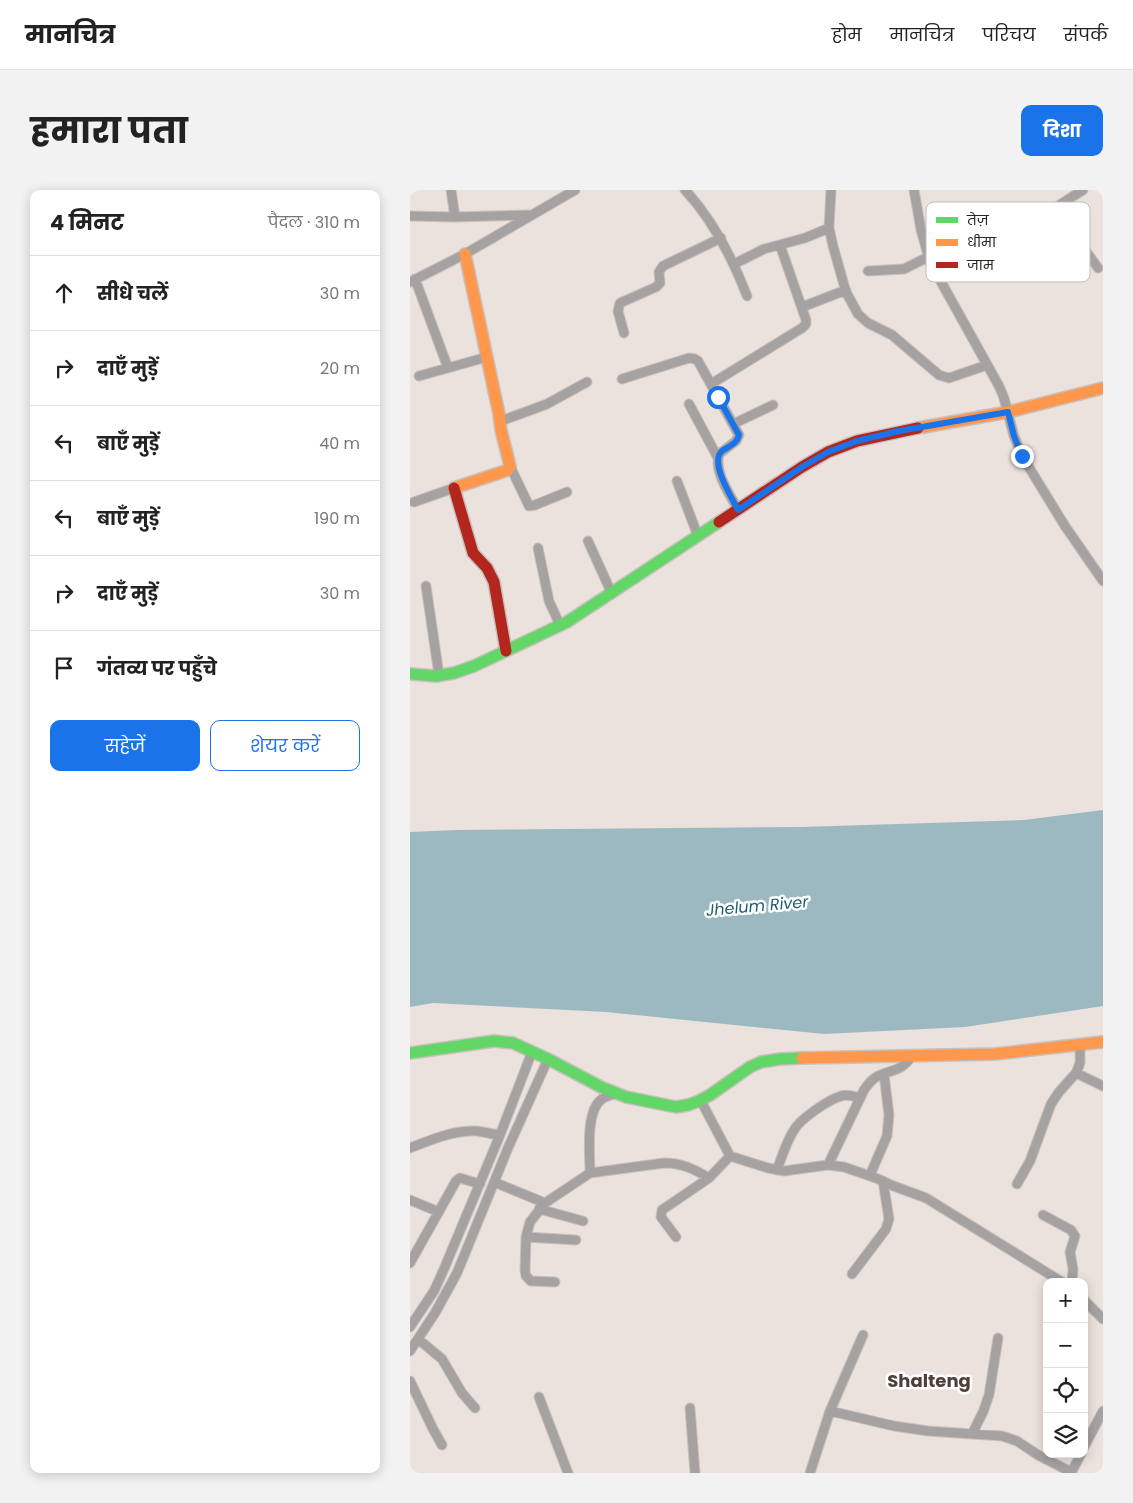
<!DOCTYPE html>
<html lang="hi">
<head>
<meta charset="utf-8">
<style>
	:root { --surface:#fff; --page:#f2f2f2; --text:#222; --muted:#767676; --line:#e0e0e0; --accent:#1a73e8 }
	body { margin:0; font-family:Poppins,"Noto Sans Devanagari",sans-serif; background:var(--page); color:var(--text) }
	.controls { position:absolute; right:15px; bottom:15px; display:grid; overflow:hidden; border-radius:10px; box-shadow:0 2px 12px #0003 }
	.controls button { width:45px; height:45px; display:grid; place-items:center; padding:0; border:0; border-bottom:1px solid var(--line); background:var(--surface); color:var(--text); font:25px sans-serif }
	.stop { position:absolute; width:15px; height:15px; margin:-11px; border:4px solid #1a73e8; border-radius:50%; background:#fff }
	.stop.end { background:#1a73e8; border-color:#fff; box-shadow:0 1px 5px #0008 }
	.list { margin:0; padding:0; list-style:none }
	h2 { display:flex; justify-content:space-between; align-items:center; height:65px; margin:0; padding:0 20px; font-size:21px }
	h2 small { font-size:16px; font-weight:400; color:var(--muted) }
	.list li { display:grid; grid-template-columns:32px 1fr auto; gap:15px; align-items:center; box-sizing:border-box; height:75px; padding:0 20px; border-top:1px solid var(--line) }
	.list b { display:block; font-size:19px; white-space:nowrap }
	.list em { font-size:16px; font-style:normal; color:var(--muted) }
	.actions { display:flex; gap:10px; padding:15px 20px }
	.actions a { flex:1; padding:11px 0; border:1px solid var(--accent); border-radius:10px; text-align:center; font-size:18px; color:var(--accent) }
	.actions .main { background:var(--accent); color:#fff }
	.icon { flex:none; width:28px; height:28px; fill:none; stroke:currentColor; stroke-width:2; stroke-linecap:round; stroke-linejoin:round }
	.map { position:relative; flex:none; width:693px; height:1283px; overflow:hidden; border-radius:10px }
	header { display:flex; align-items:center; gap:30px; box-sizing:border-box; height:70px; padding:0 25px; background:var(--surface); border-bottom:1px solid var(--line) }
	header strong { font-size:24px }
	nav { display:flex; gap:28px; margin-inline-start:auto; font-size:18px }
	.intro { display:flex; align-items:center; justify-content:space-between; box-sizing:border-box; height:120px; padding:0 30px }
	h1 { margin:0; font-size:35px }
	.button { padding:12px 22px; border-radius:10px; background:var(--accent); color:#fff; font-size:18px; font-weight:700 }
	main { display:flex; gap:30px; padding:0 30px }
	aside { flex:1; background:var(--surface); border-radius:10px; box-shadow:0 2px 12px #0003 }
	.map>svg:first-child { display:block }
	.water { fill:#9cb9c2 }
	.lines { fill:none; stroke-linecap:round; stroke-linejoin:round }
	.street-casing { stroke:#c8c1bd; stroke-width:11 }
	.fast-casing { stroke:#c8c1bd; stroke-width:14 }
	.slow-casing { stroke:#c8c1bd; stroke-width:14 }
	.jam-casing { stroke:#c8c1bd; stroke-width:14 }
	.street { stroke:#a6a2a2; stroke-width:9 }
	.fast { stroke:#63d668; stroke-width:11 }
	.slow { stroke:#ff974d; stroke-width:11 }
	.jam { stroke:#b3261e; stroke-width:11 }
	.route { stroke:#1a73e8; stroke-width:6 }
	.labels { text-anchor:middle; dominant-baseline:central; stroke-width:5; stroke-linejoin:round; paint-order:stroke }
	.water-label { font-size:16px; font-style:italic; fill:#1f5d6d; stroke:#fff }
	.quarter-label { font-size:18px; font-weight:bold; fill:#4e4038; stroke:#fff }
	.key { fill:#fff; stroke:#bfbdbc; stroke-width:1 }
	.key-label { font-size:14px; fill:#2b2421 }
</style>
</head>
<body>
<header>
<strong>मानचित्र</strong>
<nav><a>होम</a><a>मानचित्र</a><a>परिचय</a><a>संपर्क</a></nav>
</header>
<div class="intro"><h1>हमारा पता</h1><a class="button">दिशा</a></div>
<main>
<aside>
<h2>4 मिनट<small>पैदल · 310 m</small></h2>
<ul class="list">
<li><svg class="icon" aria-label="ahead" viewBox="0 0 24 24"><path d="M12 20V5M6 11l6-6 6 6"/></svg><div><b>सीधे चलें</b></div><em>30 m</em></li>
<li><svg class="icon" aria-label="right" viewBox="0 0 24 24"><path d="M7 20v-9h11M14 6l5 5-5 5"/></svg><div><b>दाएँ मुड़ें</b></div><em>20 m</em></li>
<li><svg class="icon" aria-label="left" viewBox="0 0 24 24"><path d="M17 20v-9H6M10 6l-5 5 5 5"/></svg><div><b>बाएँ मुड़ें</b></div><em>40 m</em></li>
<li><svg class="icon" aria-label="left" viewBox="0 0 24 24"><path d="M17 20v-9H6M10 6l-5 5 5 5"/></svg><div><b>बाएँ मुड़ें</b></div><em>190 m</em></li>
<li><svg class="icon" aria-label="right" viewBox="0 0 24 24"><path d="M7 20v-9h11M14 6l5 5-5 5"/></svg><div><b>दाएँ मुड़ें</b></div><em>30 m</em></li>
<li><svg class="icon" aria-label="arrive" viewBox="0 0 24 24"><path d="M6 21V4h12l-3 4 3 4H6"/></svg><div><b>गंतव्य पर पहुँचे</b></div></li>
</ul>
<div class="actions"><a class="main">सहेजें</a><a>शेयर करें</a></div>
</aside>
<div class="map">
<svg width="693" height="1283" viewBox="0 0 693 1283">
	<rect width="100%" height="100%" fill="#ece2dd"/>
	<!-- water -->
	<path class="water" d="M693,620V816L555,837L414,844L196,822L23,813L0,817V642L46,640L391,637L614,630Z"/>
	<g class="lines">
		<!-- street casing -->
		<g class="street-casing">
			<path id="street" d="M41,0L45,27
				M275,0C303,30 322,67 337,106
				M421,0L419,38L423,56L436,102L448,124L458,133L482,145L529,185L539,188L577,175
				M504,0L511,40L520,72L589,196L594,208L604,246L612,266L655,336L693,391
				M645,18L688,78
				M0,26L45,27L118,25
				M324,74L354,59L395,48L419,38
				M522,76C535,72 549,69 562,64C600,50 639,21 673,0
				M458,81L494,79L518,67
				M5,89L38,178
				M0,92L55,64L165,0
				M392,117L436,100
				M214,143L208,121L210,113L246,97L250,93L249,82L253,76L311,48
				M9,186L77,167
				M212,189L279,168L285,169L288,171L329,245L326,251L309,264C304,283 320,304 328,320
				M301,194L392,138L396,134V130L370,55
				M279,214L308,268
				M91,231L137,214L177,192
				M323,234L363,215
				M100,276L119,316L125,315L157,302
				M267,291L288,346
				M4,312L44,298
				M178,351L202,404
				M128,358L139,411L150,435
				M16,396L29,485
				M666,883L693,896
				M291,911L320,966L358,978L374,981L418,975L434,977L466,988L481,995L516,1008L652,1092
				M0,958C21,950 43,940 66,941C74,942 82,944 90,945
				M418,975L454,900C458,894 462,889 468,886C485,878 489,883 502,866
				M367,980C372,967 376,952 384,940C390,929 418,910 431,906C437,904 444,906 450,908
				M180,983C180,964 175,921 192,909C196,906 202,905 207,903
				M460,985L477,946L479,925L474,884
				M84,992L135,1013
				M607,994L620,971L641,914L649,902L666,883L670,873V855
				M0,1010L29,1022
				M129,1019L173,1031
				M633,1025L661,1040L665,1046L660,1062L663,1079L662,1092
				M116,1047L166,1050
				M266,1047L251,1027L252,1020L299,988L320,966
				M0,1073L46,991L50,988L70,994
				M442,1084L476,1039L479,1029L473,991
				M145,1092L121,1091L116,1086L115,1081L116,1047L120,1032L135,1013L180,983L254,973C272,973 284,979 299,988
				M674,1110L693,1129
				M0,1137L24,1101L34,1079L90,945L122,862
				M8,1149L32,1169L52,1203L65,1218
				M0,1161L25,1123L47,1083L98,958L138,869
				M0,1191L23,1239L32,1255
				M129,1207L158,1283
				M280,1218L285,1283
				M420,1221L484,1236L518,1241L592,1246L607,1251L628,1265L661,1282
				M562,1244L573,1222L579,1205L588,1148
				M674,1257L693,1221
				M400,1283L420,1221L453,1145
				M661,1283L671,1264"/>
		</g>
		<!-- fast casing -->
		<g class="fast-casing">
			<path id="fast" d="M0,484L26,486L44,483L64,476L157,432L309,332
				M0,863L84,851L103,853L138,869L191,897L216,907L266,917L278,915L289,911L300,905L340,877L351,872L370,869L392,868"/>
		</g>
		<!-- slow casing -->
		<g class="slow-casing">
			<path id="slow" d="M508,238L598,222L693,198
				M44,298L98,280L100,276L91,240L89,224L55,64
				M392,868L585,864L693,852"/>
		</g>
		<!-- jam casing -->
		<g class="jam-casing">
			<path id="jam" d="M44,298L63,363L77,378L84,392L96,461
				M309,332L392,277L418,262L447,251L508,238"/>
		</g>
		<!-- street -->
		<use href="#street" class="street"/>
		<!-- fast -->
		<use href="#fast" class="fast"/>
		<!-- slow -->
		<use href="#slow" class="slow"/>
		<!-- jam -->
		<use href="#jam" class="jam"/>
	</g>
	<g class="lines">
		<!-- route -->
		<path class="route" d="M308,207L329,245C327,254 319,256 312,261C299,272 322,308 328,320L392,277L418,262L447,251L489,241L598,222L604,246L612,266"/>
	</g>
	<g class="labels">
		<!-- water labels -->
		<g class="water-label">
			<text transform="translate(347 716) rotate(-5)">Jhelum River</text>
		</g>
		<!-- quarter labels -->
		<g class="quarter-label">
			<text x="519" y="1190">Shalteng</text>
		</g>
	</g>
	<!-- legend -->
	<rect x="516" y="12" width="164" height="80" rx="8" class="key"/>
	<rect x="526" y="27" width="22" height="6" fill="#63d668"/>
	<rect x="526" y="49" width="22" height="7" fill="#ff974d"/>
	<rect x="526" y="72" width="22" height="6" fill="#b3261e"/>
	<g class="key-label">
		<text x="557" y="35">तेज़</text>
		<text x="557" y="57">धीमा</text>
		<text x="557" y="80">जाम</text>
	</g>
</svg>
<div class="controls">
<button>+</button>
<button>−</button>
<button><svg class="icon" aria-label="locate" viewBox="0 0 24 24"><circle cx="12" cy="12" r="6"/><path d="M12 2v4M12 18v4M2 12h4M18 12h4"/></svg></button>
<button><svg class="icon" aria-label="layers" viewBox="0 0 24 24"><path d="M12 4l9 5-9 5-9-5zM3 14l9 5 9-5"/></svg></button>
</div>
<div class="stop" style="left:308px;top:207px"></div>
<div class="stop end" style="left:612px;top:266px"></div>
</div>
</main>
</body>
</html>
